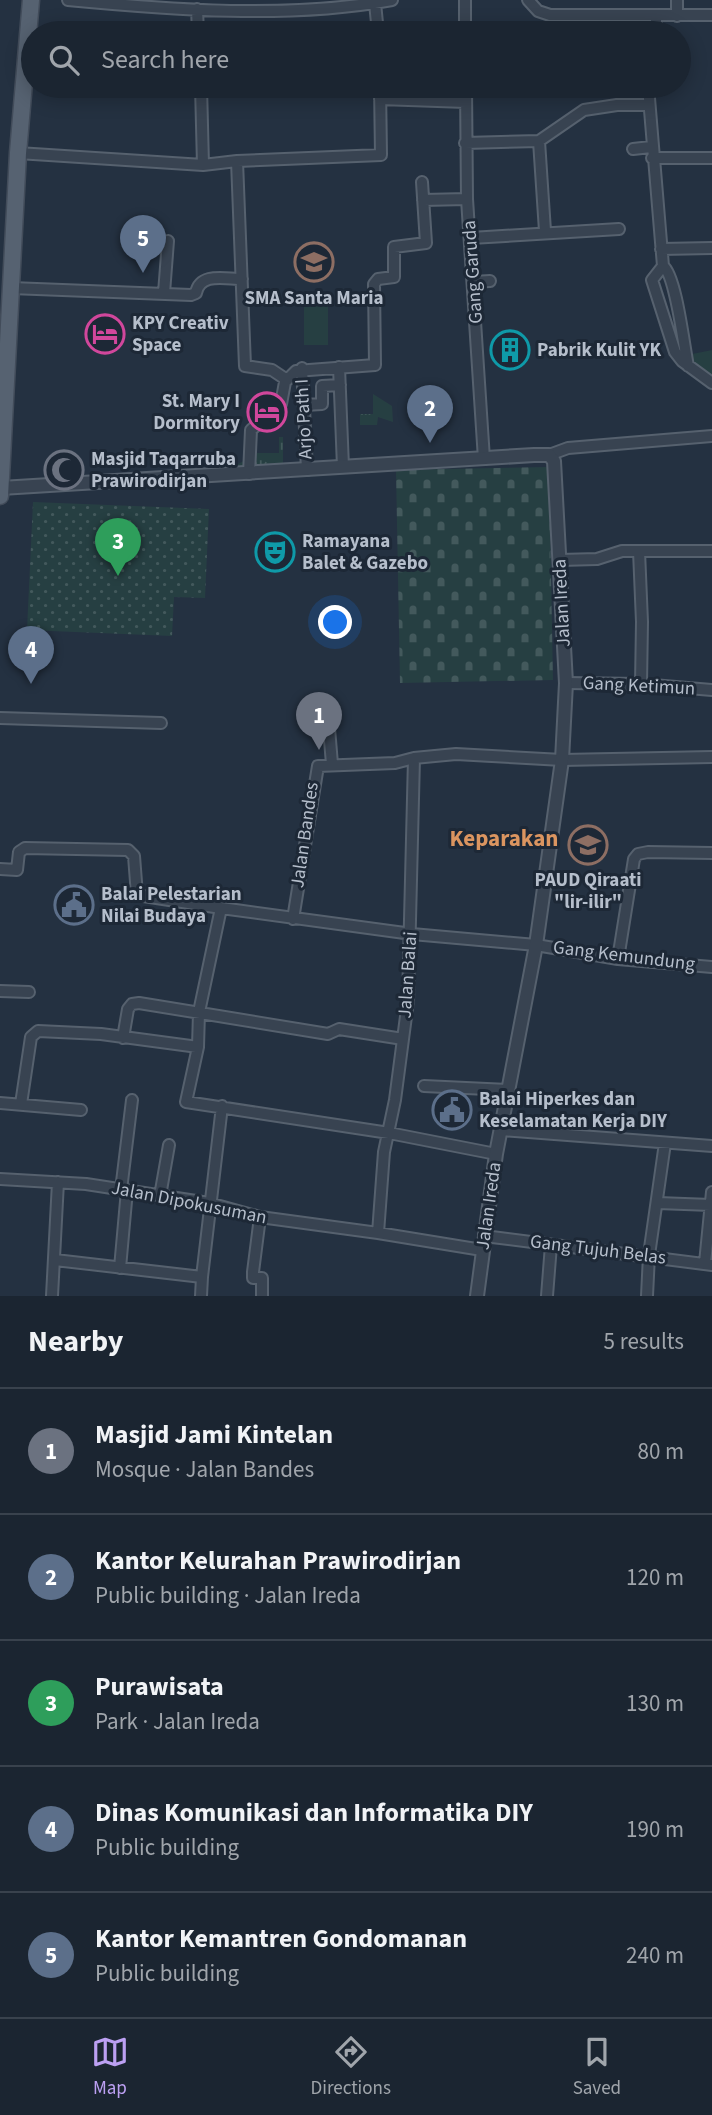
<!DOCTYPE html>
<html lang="en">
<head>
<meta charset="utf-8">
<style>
	:root { --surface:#1b2531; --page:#242d39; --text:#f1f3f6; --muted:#a0a5ab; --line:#39424d; --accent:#bca0f2 }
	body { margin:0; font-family:"Source Sans 3",sans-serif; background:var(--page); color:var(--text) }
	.you { position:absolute; left:336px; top:623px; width:24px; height:24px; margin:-18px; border:5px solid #fff; border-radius:50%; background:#1a73e8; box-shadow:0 0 0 10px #1a73e833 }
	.badge { display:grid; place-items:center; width:46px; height:46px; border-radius:50%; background:var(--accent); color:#fff; font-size:23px; font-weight:700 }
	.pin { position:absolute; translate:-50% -58px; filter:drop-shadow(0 2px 4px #0008) }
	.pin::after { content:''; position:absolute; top:37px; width:24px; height:21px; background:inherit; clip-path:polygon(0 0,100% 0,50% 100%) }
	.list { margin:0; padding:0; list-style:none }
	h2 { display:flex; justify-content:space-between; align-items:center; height:91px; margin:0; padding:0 28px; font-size:30px }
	h2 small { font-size:23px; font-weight:400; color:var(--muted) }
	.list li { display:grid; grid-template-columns:46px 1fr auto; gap:21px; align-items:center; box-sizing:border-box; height:126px; padding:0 28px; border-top:2px solid var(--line) }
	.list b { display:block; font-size:26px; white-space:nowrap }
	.list p { margin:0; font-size:23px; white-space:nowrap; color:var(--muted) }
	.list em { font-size:23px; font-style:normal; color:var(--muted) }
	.icon { flex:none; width:38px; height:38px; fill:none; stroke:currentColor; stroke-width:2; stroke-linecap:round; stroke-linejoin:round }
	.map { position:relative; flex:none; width:712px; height:1296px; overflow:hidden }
	.search { position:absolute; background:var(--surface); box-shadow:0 4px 18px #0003; left:21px; right:21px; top:21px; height:77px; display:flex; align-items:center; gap:18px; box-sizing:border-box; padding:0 24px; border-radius:38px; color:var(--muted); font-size:26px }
	.sheet { height:721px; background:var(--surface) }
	nav { display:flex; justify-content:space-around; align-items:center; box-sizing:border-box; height:98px; border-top:2px solid var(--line); background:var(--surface); font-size:19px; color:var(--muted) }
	nav a { display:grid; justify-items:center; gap:4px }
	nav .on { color:var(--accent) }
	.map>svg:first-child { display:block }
	.grass { fill:url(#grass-tufts) }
	.cemetery { fill:url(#cemetery-stones) }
	.park { fill:url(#park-dots) }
	.pitch { fill:#263f42 }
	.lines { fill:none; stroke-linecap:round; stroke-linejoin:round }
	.minor-casing { stroke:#56616e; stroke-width:14 }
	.tertiary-casing { stroke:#56616e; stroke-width:16 }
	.primary-casing { stroke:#424c5a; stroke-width:19 }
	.minor { stroke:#384351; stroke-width:10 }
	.tertiary { stroke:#384351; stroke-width:12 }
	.primary { stroke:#566271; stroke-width:16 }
	.labels { text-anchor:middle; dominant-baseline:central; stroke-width:6; stroke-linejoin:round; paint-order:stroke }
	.street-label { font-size:19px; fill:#b5becb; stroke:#1d2836 }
	.poi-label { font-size:19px; font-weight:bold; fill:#b5becb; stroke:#1d2836; text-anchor:start }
	.quarter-label { font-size:23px; font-weight:bold; fill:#db9560; stroke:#1d2836 }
</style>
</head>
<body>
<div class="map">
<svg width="712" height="1296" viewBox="0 0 712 1296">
	<defs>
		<pattern id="grass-tufts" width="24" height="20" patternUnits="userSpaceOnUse" patternTransform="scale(1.75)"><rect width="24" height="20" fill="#263f42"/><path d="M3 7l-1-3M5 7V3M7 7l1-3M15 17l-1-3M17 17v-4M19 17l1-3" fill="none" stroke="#43595c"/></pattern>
		<pattern id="cemetery-stones" width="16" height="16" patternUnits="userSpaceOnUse" patternTransform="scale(1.75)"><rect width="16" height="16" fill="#263f42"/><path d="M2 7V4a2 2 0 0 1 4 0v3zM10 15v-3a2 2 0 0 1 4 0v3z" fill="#43595c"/></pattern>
		<pattern id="park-dots" width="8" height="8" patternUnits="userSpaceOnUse" patternTransform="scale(1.75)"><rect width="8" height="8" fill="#263f42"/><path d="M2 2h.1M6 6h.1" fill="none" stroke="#43595c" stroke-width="1.8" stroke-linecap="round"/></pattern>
	</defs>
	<rect width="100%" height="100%" fill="#243141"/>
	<!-- grass -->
	<path class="grass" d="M373,394L392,406L393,422L378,417L377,425H360V414H373Z
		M279,437H283V463L235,466L257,453H279Z"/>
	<!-- cemetery -->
	<path class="cemetery" d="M549,467L553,680L400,683L396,470Z"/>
	<!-- park -->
	<path class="park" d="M33,502L209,509L205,598L174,597L172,636L27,630Z"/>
	<!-- pitch -->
	<path class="pitch" d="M304,295H328V345H304Z
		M712,350V379L687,355Z"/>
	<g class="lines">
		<!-- minor casing -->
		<g class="minor-casing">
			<path id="minor" d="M68,0C173,10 288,19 392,0
				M465,0V33
				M528,0L538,11L550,15H712
				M677,0V16
				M375,3L378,33
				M197,9L198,33
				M656,33V15
				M201,86L203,165
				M466,86L467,199L484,459
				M648,86L663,266C676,275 684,347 688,366
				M380,99L466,102
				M539,141L545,231
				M465,143L539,141L584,110L617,105H649
				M633,149L651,147
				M18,153L203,165L237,161L245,366L272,370L287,380
				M652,158H712
				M237,161L381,155L380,86
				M423,200L467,199
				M471,238L619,229
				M661,249L712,248
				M663,266L652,280L675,352L682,361L712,383
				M473,282L490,281
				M11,288L191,295L196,293C200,272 225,279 242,279
				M164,293L168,241
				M339,367L343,467
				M302,368L307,470
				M304,405L322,404V386L340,385
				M549,455L568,448L712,436
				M249,474L251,430L281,404L285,382L296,371L375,365L374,284L378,279L394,277V247L426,243L422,182
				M639,551L642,622L641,684
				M560,560L597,559L622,551H712
				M566,683L641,684L712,690
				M0,718L161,723
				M329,728L332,764
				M0,869L17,870L19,852L25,848L128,850L134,856L137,895L221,908
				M293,919L318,766L395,763L414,758
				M618,959L634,859L638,854L648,852L712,853
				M0,991L29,992
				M123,1038L128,1009L132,1004L139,1003L328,1034L339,1029L403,1039
				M424,1086L508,1090
				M0,1103L81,1110
				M21,1104L31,1037L38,1031L101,1034L198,1047
				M501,1130L712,1146
				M496,1154L389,1133L186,1102L198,1047L199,1012L221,908L412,934L536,945L618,959L712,967
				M0,1179L86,1184L209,1203L260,1217L378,1233
				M121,1190L132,1100
				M160,1196L169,1145
				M658,1203L711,1205
				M260,1217L253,1272V1278H262V1296
				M484,1236L712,1265
				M482,1250L378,1233L384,1152L395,1100L408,1001L414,758L456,754L562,760L712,757
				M55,1260L202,1277L222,1106
				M705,1263L712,1192
				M120,1268L127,1190
				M52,1296L58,1182
				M201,1296L202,1277
				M547,1296L551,1245
				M647,1296L649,1255L665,1143"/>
		</g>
		<!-- tertiary casing -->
		<g class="tertiary-casing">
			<path id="tertiary" d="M1,488L534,455H549L554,461L566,683L562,760L536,945L496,1154L477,1296"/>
		</g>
		<!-- primary casing -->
		<g class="primary-casing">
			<path id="primary" d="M0,496L18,153L31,0"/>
		</g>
		<!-- minor -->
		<use href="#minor" class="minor"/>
		<!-- tertiary -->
		<use href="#tertiary" class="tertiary"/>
		<!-- primary -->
		<use href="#primary" class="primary"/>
	</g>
	<!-- icons -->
	<defs>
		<g id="school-ring" transform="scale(2.0125)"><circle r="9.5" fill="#1d2836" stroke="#8d6e63" stroke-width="1.5"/><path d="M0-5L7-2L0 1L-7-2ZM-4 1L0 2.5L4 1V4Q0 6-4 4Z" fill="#8d6e63"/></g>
		<g id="hotel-ring" transform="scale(2.0125)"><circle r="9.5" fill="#1d2836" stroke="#d1479c" stroke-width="1.5"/><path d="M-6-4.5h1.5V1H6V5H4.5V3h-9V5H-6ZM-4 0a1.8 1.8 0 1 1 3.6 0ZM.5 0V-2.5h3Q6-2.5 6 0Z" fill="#d1479c"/></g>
		<g id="building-ring" transform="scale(2.0125)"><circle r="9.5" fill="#1d2836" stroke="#0f9aa8" stroke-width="1.5"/><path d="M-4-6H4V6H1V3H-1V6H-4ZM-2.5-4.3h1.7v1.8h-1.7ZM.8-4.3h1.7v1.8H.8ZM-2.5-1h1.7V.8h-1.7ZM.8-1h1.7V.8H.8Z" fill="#0f9aa8"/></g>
		<g id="mosque-ring" transform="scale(2.0125)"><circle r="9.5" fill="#1d2836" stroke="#6b7280" stroke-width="1.5"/><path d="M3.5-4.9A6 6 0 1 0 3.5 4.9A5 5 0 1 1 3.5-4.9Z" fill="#6b7280"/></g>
		<g id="theatre-ring" transform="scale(2.0125)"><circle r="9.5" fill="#1d2836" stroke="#0f9aa8" stroke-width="1.5"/><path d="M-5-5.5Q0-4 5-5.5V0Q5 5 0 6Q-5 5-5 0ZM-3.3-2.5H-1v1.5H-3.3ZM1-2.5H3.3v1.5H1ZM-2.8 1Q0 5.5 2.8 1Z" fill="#0f9aa8"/></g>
		<g id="civic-ring" transform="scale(2.0125)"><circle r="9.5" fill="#1d2836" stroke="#5c6f8a" stroke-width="1.5"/><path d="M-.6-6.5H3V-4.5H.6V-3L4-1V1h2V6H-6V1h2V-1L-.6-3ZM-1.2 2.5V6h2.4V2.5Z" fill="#5c6f8a"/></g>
	</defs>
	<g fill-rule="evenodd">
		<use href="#school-ring" x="314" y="262"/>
		<use href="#hotel-ring" x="105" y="334"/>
		<use href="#building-ring" x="510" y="350"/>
		<use href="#hotel-ring" x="267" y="412"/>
		<use href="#mosque-ring" x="64" y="470"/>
		<use href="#theatre-ring" x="275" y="552"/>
		<use href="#school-ring" x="588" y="845"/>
		<use href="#civic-ring" x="74" y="905"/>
		<use href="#civic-ring" x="452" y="1110"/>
	</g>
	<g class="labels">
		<!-- street labels -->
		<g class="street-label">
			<text transform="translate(473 272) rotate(-94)">Gang Garuda</text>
			<text transform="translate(304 419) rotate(-93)">Arjo Path I</text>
			<text transform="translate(562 603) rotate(-93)">Jalan Ireda</text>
			<text transform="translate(639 686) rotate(3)">Gang Ketimun</text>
			<text transform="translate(305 835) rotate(-82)">Jalan Bandes</text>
			<text transform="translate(624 956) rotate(7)">Gang Kemundung</text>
			<text transform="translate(408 975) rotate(-86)">Jalan Balai</text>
			<text transform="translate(189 1203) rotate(11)">Jalan Dipokusuman</text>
			<text transform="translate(489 1206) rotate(-82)">Jalan Ireda</text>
			<text transform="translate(598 1250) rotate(7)">Gang Tujuh Belas</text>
		</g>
		<!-- poi labels -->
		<g class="poi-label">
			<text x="314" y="298" text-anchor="middle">SMA Santa Maria</text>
			<text x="132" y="323">KPY Creativ<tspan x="132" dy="22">Space</tspan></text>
			<text x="537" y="350">Pabrik Kulit YK</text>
			<text x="240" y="401" text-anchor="end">St. Mary I<tspan x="240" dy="22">Dormitory</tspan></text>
			<text x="91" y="459">Masjid Taqarruba<tspan x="91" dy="22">Prawirodirjan</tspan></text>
			<text x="302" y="541">Ramayana<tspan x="302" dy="22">Balet &amp; Gazebo</tspan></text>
			<text x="588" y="880" text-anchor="middle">PAUD Qiraati<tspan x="588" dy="22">"lir-ilir"</tspan></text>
			<text x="101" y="894">Balai Pelestarian<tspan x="101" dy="22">Nilai Budaya</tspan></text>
			<text x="479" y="1099">Balai Hiperkes dan<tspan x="479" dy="22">Keselamatan Kerja DIY</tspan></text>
		</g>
		<!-- quarter labels -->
		<g class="quarter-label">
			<text x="504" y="838">Keparakan</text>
		</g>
	</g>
</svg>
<div class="you"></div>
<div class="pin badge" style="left:319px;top:750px;background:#6b7280">1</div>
<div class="pin badge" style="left:430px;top:443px;background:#5c6f8a">2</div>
<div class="pin badge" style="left:118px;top:576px;background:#2e9e5b">3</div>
<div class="pin badge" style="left:31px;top:684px;background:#5c6f8a">4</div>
<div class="pin badge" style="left:143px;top:273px;background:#5c6f8a">5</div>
<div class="search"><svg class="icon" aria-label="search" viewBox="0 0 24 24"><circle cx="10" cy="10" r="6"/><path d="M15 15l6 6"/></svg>Search here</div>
</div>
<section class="sheet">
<h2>Nearby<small>5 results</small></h2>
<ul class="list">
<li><span class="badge" style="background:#6b7280">1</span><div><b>Masjid Jami Kintelan</b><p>Mosque · Jalan Bandes</p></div><em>80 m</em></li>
<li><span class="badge" style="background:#5c6f8a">2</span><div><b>Kantor Kelurahan Prawirodirjan</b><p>Public building · Jalan Ireda</p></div><em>120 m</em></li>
<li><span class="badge" style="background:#2e9e5b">3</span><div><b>Purawisata</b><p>Park · Jalan Ireda</p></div><em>130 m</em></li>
<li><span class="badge" style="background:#5c6f8a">4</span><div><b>Dinas Komunikasi dan Informatika DIY</b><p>Public building</p></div><em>190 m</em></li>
<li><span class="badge" style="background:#5c6f8a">5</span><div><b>Kantor Kemantren Gondomanan</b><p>Public building</p></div><em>240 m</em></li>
</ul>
</section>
<nav>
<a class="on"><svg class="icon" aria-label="map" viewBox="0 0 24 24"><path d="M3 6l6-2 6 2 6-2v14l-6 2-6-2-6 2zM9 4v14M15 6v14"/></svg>Map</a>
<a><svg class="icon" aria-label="directions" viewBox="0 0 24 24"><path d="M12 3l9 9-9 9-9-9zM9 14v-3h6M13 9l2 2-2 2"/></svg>Directions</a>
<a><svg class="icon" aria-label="saved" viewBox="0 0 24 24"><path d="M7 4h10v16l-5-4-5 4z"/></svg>Saved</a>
</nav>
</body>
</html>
